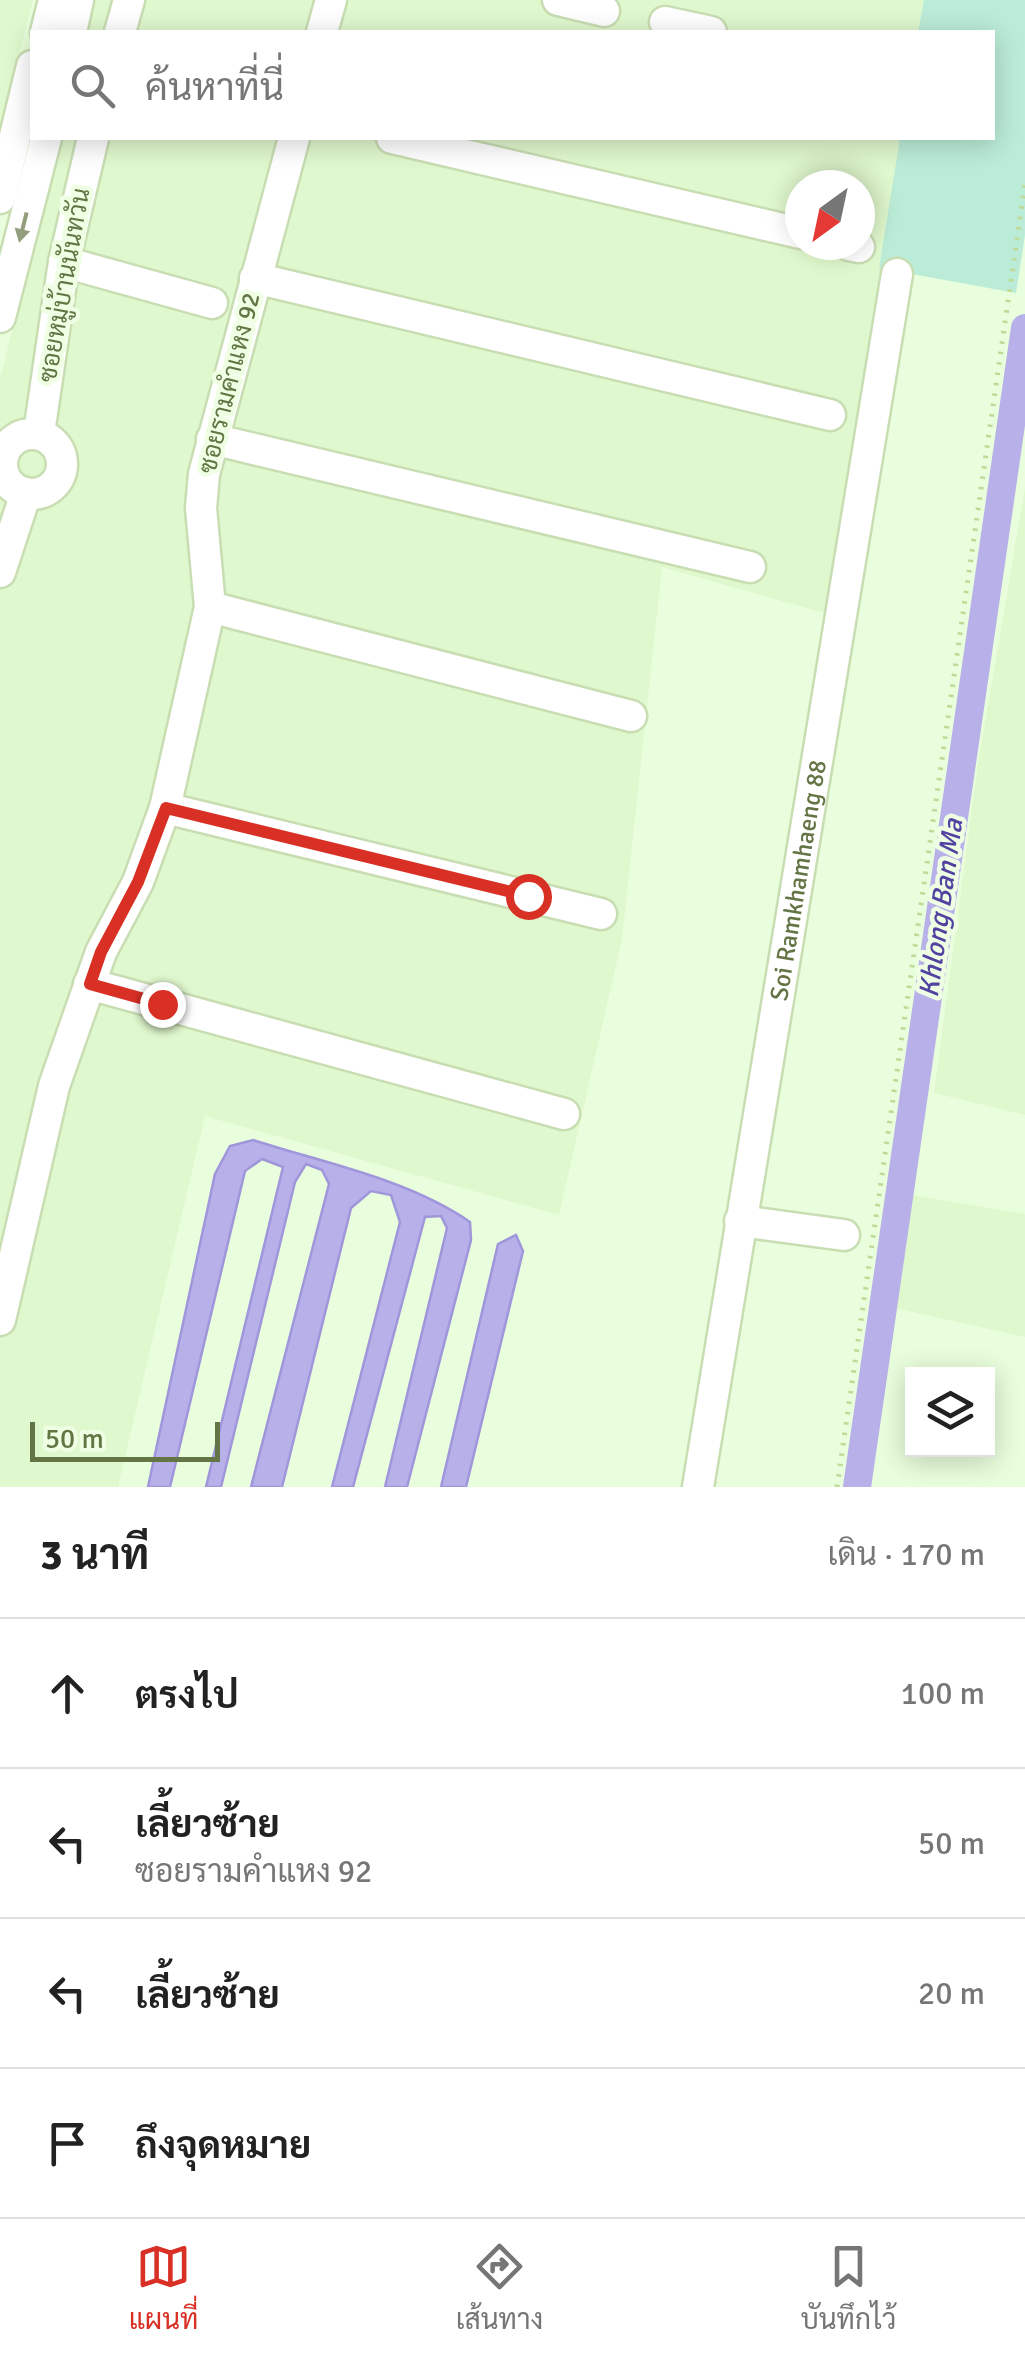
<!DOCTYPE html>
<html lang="th">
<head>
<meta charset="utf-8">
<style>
	:root { --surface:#fff; --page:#f6f6f6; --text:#222; --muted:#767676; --line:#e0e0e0; --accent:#d93025 }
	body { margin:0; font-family:Signika,Sarabun,sans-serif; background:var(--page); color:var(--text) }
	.controls { position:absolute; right:30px; bottom:30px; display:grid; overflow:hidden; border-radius:0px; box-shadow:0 5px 25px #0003 }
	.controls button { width:90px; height:90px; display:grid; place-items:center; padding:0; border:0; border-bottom:2px solid var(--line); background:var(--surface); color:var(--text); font:50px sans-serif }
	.compass { position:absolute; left:785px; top:170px; width:90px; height:90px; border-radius:50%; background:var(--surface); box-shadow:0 5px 25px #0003; rotate:213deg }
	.scale { position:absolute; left:30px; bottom:25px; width:190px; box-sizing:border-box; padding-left:10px; border:5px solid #637544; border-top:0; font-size:28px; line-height:35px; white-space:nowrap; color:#637544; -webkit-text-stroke:8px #efffe4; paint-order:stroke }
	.stop { position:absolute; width:30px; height:30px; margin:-22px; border:8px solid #d93025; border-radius:50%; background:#fff }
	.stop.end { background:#d93025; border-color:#fff; box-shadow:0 2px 10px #0008 }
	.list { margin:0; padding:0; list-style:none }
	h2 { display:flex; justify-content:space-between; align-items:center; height:130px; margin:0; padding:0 40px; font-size:42px }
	h2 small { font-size:32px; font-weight:400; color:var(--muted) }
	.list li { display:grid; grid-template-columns:65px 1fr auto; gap:30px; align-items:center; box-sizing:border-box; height:150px; padding:0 40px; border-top:2px solid var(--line) }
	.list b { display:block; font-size:38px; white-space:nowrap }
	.list p { margin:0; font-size:32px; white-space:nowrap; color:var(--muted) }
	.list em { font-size:32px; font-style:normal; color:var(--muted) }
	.icon { flex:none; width:55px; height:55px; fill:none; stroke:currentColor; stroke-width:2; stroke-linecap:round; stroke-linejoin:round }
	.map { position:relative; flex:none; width:1025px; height:1487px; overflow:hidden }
	.search { position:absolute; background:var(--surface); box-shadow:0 5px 25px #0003; left:30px; right:30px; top:30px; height:110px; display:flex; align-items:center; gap:25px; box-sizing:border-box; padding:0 35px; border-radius:0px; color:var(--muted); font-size:38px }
	.sheet { height:730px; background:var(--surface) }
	nav { display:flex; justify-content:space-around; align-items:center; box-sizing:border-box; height:140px; border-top:2px solid var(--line); background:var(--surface); font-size:28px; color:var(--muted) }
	nav a { display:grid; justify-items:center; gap:5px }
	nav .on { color:var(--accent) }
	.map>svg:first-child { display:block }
	.residential { fill:#e0f8cd; fill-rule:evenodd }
	.green { fill:#bbecd8 }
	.water { fill:#b8b0e8; stroke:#a096db; stroke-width:2.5 }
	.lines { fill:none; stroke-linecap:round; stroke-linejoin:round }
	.canal { stroke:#b8b0e8; stroke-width:28 }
	.street-casing { stroke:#c9ddb3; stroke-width:35 }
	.path { stroke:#bfda96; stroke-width:5; stroke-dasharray:2.5 8; stroke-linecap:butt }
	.street { stroke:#fff; stroke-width:30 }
	.oneway { fill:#929e7c }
	.route { stroke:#d93025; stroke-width:12 }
	.labels { text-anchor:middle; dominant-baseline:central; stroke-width:9; stroke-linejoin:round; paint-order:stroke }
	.street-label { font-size:25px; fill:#637544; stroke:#efffe4 }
	.water-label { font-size:28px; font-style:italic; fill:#5343a0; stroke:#efffe4 }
</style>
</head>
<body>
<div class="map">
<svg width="1025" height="1487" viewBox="0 0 1025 1487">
	<rect width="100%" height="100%" fill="#e9fedc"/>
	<!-- residential -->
	<path class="residential" d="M0,0H33L0,129Z
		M92,0H924L918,32H85Z
		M59,138H900L828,614L662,567L622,939L559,1215L205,1116L118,1487H0V380ZM800,185H860V245H800Z
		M1025,488V1115L934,1093L978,764Z
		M911,1195L1025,1214V1337L895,1308Z"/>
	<!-- green -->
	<path class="green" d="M924,0H1025V235L1016,293L879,268L900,138H992V32H918Z"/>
	<!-- water -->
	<path class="water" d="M253,1140C324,1163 408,1179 470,1222L471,1240L407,1487H385L447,1228L441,1216L425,1217L353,1487H332L400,1222L391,1195L371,1191L351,1208L282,1487H251L329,1184L322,1170L306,1164L295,1182L221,1487H206L283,1167L262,1159L245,1171L170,1487H148L215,1174L230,1146Z
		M516,1235L523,1251L466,1487H441L498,1244Z"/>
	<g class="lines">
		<!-- canal -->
		<path class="canal" d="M857,1487L1025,328"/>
		<!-- street casing -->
		<g class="street-casing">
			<g id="street">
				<path d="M558,0L604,11"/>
				<path d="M665,22L711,32"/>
				<path d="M46,32L54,0"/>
				<path d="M71,32L78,0"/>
				<path d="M120,32L129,0"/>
				<path d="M322,32L331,0"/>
				<path d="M392,138L800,233"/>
				<path d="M0,198L32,66"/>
				<path d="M849,245L859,247"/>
				<path d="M64,262L212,303"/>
				<path d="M255,278L830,415"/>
				<path d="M0,317L46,138"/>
				<path d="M39,433L64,262L93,138"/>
				<circle cx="32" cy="464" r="30"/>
				<path d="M212,439L750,567"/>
				<path d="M0,572L26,493"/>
				<path d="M210,607L631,716"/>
				<path d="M165,808L601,914"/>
				<path d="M89,984L564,1114"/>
				<path d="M740,1221L844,1235"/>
				<path d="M0,1320L54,1086L101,952L138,882L165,808L210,607L201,508L204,474L294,138"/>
				<path id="s1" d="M698,1487L897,274"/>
			</g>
		</g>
		<!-- path -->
		<path class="path" d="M837,1487L1025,184"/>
		<!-- street -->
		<use href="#street" class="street"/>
	</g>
	<!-- one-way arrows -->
	<defs><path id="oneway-solid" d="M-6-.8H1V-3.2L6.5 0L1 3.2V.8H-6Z" transform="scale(2.5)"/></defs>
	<use class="oneway" href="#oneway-solid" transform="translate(23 227) rotate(104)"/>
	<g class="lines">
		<!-- route -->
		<path class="route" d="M162,1004L90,984L101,952L138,882L166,808L528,896"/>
	</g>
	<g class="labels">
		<!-- street labels -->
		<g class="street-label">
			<text transform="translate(64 285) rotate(-80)">ซอยหมู่บ้านนันทวัน</text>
			<text transform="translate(229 383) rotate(-76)">ซอยรามคําแหง 92</text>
			<text stroke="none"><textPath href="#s1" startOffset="615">Soi Ramkhamhaeng 88</textPath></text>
		</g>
		<!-- water labels -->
		<g class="water-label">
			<text transform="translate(941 908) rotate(-82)">Khlong Ban Ma</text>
		</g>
	</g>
</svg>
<div class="controls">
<button><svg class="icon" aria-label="layers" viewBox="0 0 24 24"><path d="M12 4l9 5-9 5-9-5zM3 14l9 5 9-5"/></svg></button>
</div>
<svg class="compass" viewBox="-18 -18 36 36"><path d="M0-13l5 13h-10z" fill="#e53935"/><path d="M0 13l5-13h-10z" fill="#767676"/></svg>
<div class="scale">50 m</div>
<div class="stop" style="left:528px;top:896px"></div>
<div class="stop end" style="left:162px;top:1004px"></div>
<div class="search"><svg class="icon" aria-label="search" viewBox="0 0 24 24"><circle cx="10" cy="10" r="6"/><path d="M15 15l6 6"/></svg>ค้นหาที่นี่</div>
</div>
<section class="sheet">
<h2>3 นาที<small>เดิน · 170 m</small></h2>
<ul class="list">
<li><svg class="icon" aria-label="ahead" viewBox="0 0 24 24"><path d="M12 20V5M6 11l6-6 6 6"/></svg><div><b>ตรงไป</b></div><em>100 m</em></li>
<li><svg class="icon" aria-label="left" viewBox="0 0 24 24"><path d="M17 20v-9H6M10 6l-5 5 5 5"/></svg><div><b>เลี้ยวซ้าย</b><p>ซอยรามคําแหง 92</p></div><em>50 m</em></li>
<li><svg class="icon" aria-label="left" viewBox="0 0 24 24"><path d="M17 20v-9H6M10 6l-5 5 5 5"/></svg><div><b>เลี้ยวซ้าย</b></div><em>20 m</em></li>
<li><svg class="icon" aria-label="arrive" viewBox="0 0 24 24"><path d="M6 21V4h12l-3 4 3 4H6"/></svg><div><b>ถึงจุดหมาย</b></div></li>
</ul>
</section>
<nav>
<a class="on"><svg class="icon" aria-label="map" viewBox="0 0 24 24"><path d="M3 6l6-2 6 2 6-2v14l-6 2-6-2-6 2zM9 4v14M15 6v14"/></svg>แผนที่</a>
<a><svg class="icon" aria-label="directions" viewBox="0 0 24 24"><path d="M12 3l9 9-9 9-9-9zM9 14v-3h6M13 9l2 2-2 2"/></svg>เส้นทาง</a>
<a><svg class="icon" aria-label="saved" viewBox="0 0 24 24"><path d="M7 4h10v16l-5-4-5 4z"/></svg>บันทึกไว้</a>
</nav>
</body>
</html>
